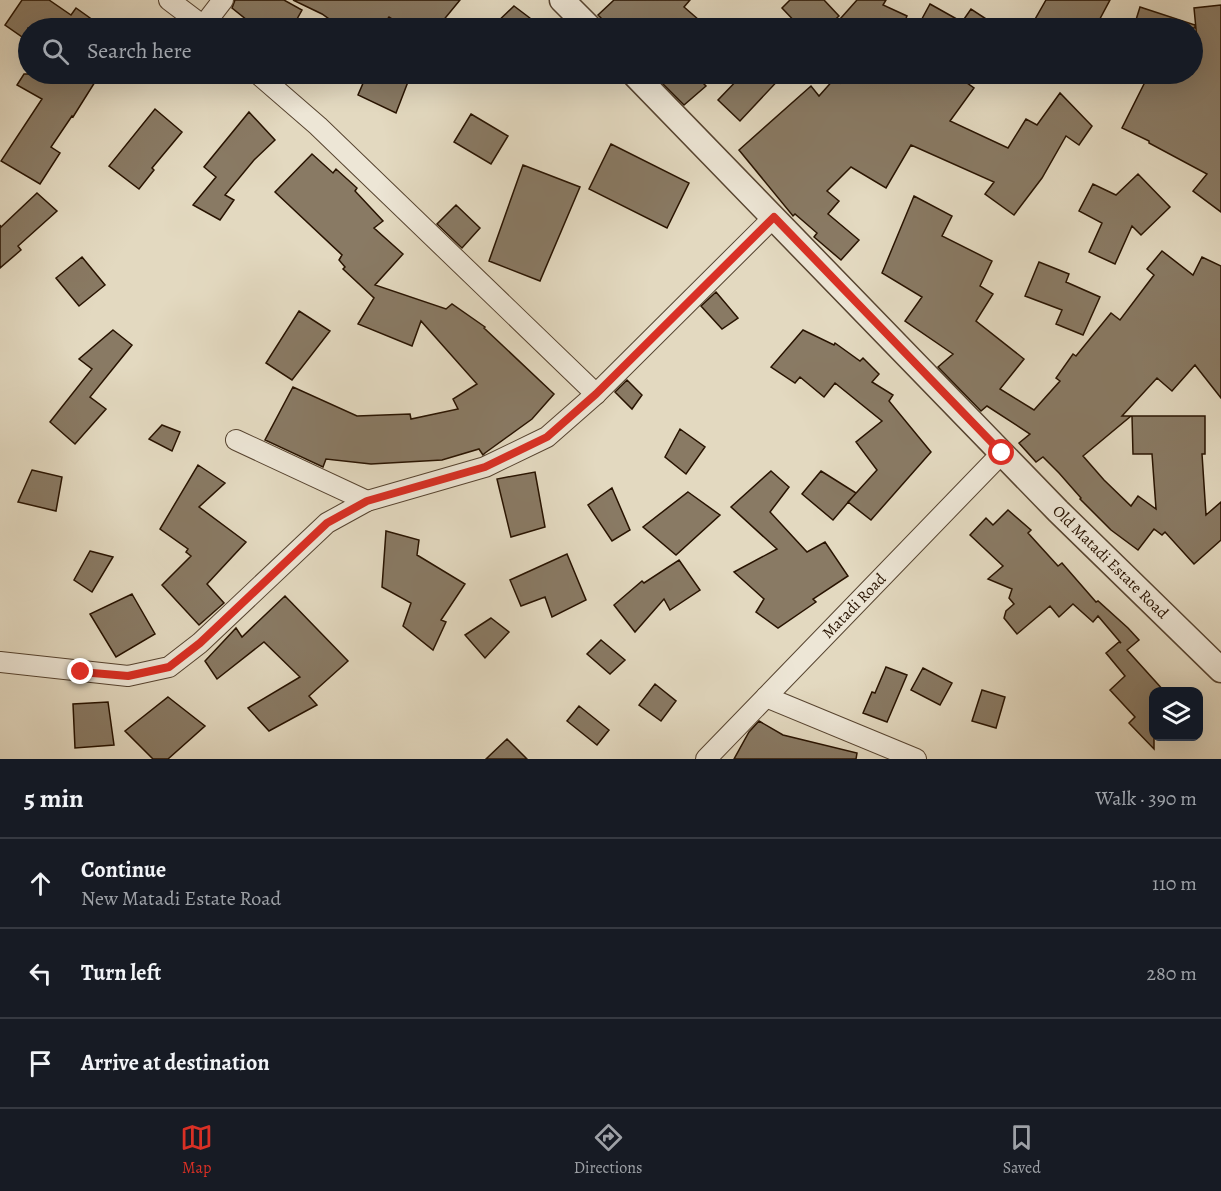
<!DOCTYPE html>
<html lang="en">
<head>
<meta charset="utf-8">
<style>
	:root { --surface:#171b24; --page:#20242c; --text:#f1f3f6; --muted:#9ea1a6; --line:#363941; --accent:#d93025 }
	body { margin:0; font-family:Alegreya,serif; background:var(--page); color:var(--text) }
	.controls { position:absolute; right:18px; bottom:18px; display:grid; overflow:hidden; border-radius:12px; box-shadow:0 6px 24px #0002 }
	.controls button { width:54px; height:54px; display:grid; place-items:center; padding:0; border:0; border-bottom:2px solid var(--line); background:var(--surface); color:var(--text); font:30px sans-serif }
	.stop { position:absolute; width:18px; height:18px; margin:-14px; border:4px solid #d93025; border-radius:50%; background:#fff }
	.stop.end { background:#d93025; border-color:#fff; box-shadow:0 2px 6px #0008 }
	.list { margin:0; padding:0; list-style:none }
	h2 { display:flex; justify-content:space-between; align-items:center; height:78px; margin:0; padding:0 24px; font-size:26px }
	h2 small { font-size:20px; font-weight:400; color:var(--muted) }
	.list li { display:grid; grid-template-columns:39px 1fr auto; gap:18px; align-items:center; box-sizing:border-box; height:90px; padding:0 24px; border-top:2px solid var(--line) }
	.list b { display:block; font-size:22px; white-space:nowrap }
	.list p { margin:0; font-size:20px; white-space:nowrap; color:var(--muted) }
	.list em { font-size:20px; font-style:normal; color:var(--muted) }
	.icon { flex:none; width:33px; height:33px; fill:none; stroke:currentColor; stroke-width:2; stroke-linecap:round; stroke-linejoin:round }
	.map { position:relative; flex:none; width:1221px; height:759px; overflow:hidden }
	.search { position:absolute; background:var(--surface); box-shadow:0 6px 24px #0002; left:18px; right:18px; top:18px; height:66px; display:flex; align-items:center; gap:15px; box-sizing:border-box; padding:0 21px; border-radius:33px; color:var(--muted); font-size:22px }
	.sheet { height:348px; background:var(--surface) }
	nav { display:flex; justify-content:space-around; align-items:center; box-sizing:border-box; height:84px; border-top:2px solid var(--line); background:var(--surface); font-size:16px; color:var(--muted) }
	nav a { display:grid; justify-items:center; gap:3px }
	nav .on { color:var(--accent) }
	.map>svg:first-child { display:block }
	.building { fill:#897a64; stroke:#281300; stroke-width:1.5 }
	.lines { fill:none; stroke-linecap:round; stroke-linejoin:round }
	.minor-casing { stroke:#574430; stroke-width:22 }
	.tertiary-casing { stroke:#574430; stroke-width:27 }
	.minor { stroke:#ede6d6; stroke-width:20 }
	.tertiary { stroke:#ede6d6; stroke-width:24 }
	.route { stroke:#d93025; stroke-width:8 }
	.labels { text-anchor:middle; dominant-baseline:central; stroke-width:4.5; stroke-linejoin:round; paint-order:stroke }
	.street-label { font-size:16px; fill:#281300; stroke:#ede6d6 }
</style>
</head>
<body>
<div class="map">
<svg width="1221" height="759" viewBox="0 0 1221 759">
	<rect width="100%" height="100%" fill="#e3d9c0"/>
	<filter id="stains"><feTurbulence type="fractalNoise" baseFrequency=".00333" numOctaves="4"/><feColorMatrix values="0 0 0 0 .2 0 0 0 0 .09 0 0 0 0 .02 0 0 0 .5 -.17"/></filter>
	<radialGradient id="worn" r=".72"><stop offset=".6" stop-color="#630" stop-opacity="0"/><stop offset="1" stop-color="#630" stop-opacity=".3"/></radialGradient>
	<!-- building -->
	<path class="building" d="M22,0H49L71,15L76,8L104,28H28V41L5,25Z
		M235,0H284L302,10L292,28H257L232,8Z
		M293,0H460L437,28H406L389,17L381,28H333L336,24L322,14Z
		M614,0H690L684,7L699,20L691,28H611L598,15Z
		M790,0H824L839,16L826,28H801L782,8Z
		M857,0H886L883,5L907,16L902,28H832Z
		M1046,0H1110L1095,28H1030Z
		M930,4L962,22L971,9L1000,28H917Z
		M1221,5V212L1193,191L1207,174L1149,143V141L1122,128L1146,80L1150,82L1152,74H1192V49L1198,50L1194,8Z
		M514,6L543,28H491Z
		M1140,7L1195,25V28H1154L1135,23Z
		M24,74H100L73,117L72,116L51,147L60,153L40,184L1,161L42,99L17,85Z
		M367,74H411L396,113L358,95Z
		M653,74H694L706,86L684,105Z
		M743,74H784L740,121L718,100Z
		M845,74H954L974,88L950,121L1008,148L1026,119L1037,125L1060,93L1092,126L1079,145L1066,136L1042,178L1014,215L985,194L994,182L911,145L886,188L851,167L827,191L839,201L828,214L859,240L841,260L814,237L817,233L795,214L793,216L739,150L811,86L819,96L835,78L840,83Z
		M155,109L182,132L152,168L154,170L139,189L109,166Z
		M249,112L275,140L254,160L225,195L234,200L220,220L193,205L216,177L204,167Z
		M471,114L508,136L491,164L454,142Z
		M611,144L689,183L667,228L589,189Z
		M312,154L333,173L336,169L357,188L355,191L383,221L374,228L403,254L375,285L446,309L452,304L485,327L484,328L554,394L532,419L485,453L483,455L479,449L442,460L371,464L326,459L323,467L265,440L293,387L357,416L410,414L411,419L458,409L453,399L477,384L421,321L412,346L358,324L374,298L343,269L345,267L339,260L342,255L275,192Z
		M523,165L580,187L540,281L489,261Z
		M1138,174L1170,207L1141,235L1132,226L1115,264L1089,252L1102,223L1079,211L1093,184L1116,195Z
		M37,193L57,211L18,246L21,250L0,268V225L1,227Z
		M914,196L952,216L942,236L992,261L980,286L993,294L976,321L1024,359L1000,389L1034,410L1060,381L1056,378L1073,354L1076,356L1111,313L1120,320L1154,275L1147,269L1162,251L1193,275L1202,257L1221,266V398L1195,365L1172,391L1157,378L1122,416H1131L1083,456L1104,480L1131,506L1138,496L1156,509L1152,454H1133L1132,416H1205V454H1202L1206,515L1221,502V540L1194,564L1165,532L1162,535L1154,529L1138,550L1111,530L1080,499L1081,498L1059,473L1043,457L1036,462L1019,443L1030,434L987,406L981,411L938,367L953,354L905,321L922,297L882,273Z
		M456,205L480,228L462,248L437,224Z
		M82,257L105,285L79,306L56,278Z
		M1039,262L1069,274L1066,282L1100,297L1083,335L1056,324L1062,310L1025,296Z
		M716,292L738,318L722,329L701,306Z
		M299,311L330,331L292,380L266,363Z
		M113,330L132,345L90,397L106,409L75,444L50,422L92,369L79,359Z
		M803,330L834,345L835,343L860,361L863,358L879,374L872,382L893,395L889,401L931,452L871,520L848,502L877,470L856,442L882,421L835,383L824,397L800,377L795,383L771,367Z
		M627,380L642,395L632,409L615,392Z
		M162,425L180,432L172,451L149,439Z
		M680,429L705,447L686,474L665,457Z
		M198,465L225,483L199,507L246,542L207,584L224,603L199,625L162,585L191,556L186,552L188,549L160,529Z
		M32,470L62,477L56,511L18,502Z
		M771,471L789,487L770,512L807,552L825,542L848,576L813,599L816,602L778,628L756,612L764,599L734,572L777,549L731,507Z
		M821,471L856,493L833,520L802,494Z
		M535,472L545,527L511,537L497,479Z
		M612,488L630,530L612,541L588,505Z
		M688,492L720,515L676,555L643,527Z
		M1008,510L1031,530L1028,533L1058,566L1062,563L1096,602L1098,601L1128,628L1139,640L1127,650L1165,692H1154V749L1129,723L1135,717L1110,690L1125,676L1106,653L1119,642L1121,643L1098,616L1093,622L1073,604L1059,617L1050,606L1017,634L1004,618L1006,611L1014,604L1009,598L1012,589L988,579L1003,566L970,535L986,518L993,525Z
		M386,531L419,540L417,555L465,584L441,620L446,622L433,650L403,626L411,603L382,587Z
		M90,551L113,557L92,592L74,580Z
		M567,554L586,600L552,617L545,597L521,606L510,580Z
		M679,560L700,590L670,610L664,599L635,632L614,605L642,581L644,583Z
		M132,594L155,634L116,657L90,614Z
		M285,596L348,661L309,696L317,705L269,731L248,708L300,677L264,642L217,679L205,661L236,628L242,637Z
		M491,618L509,632L485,658L465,635Z
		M601,640L625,660L610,674L587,654Z
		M886,667L907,675L887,722L863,713L872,692L875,693Z
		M923,668L952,683L940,705L911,690Z
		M655,684L676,701L661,721L639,705Z
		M982,690L1005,697L996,728L972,721Z
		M168,697L205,726L168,759H153L125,731Z
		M108,702L114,745L75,748L73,704Z
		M579,706L609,730L597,745L567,721Z
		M759,721L783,735L857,753L856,759H734L749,732Z
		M507,739L527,759H486Z"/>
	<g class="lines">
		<!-- minor casing -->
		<g class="minor-casing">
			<g id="minor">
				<path d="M169,0L206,28"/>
				<path d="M203,26L223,0"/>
				<path d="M258,74L318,126L596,394"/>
				<path d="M236,440L367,501"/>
				<path d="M0,662L128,676L169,667L200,643L327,523L367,501L485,467L547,437L596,394L774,217"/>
				<path d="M766,697L916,759"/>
				<path id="s1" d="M706,759L1002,453"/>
			</g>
		</g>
		<!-- tertiary casing -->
		<g class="tertiary-casing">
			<g id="tertiary">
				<path d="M562,0L590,28"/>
				<path id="s2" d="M634,74L1058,511L1221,670"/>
			</g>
		</g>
		<!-- minor -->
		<use href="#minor" class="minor"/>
		<!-- tertiary -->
		<use href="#tertiary" class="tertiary"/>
	</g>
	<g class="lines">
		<!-- route -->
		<path class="route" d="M81,672L128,676L169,667L200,643L327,523L367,501L485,467L547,437L596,394L774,217L1002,453"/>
	</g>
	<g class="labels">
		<!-- street labels -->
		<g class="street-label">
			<text stroke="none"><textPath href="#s2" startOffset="682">Old Matadi Estate Road</textPath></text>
			<text stroke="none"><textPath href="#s1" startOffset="213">Matadi Road</textPath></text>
		</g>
	</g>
	<rect width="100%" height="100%" filter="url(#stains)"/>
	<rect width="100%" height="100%" fill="url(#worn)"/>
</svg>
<div class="controls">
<button><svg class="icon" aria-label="layers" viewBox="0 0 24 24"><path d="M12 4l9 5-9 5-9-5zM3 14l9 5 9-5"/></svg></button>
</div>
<div class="stop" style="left:1002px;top:453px"></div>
<div class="stop end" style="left:81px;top:672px"></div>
<div class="search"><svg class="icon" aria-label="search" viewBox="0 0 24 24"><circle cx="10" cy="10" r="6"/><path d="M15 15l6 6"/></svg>Search here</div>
</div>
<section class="sheet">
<h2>5 min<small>Walk · 390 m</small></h2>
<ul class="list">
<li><svg class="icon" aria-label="ahead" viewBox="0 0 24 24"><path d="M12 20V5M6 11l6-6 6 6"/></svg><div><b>Continue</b><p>New Matadi Estate Road</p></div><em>110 m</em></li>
<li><svg class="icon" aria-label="left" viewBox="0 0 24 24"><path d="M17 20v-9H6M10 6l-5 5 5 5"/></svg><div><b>Turn left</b></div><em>280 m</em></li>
<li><svg class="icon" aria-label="arrive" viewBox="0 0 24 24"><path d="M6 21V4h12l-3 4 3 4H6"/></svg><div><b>Arrive at destination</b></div></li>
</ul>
</section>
<nav>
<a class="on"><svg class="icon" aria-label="map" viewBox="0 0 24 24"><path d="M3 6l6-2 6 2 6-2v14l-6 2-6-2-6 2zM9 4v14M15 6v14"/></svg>Map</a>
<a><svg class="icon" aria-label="directions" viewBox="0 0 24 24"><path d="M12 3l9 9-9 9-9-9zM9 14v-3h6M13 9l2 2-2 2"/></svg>Directions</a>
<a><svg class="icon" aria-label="saved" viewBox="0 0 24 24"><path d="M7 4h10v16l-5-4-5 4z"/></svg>Saved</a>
</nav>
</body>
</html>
